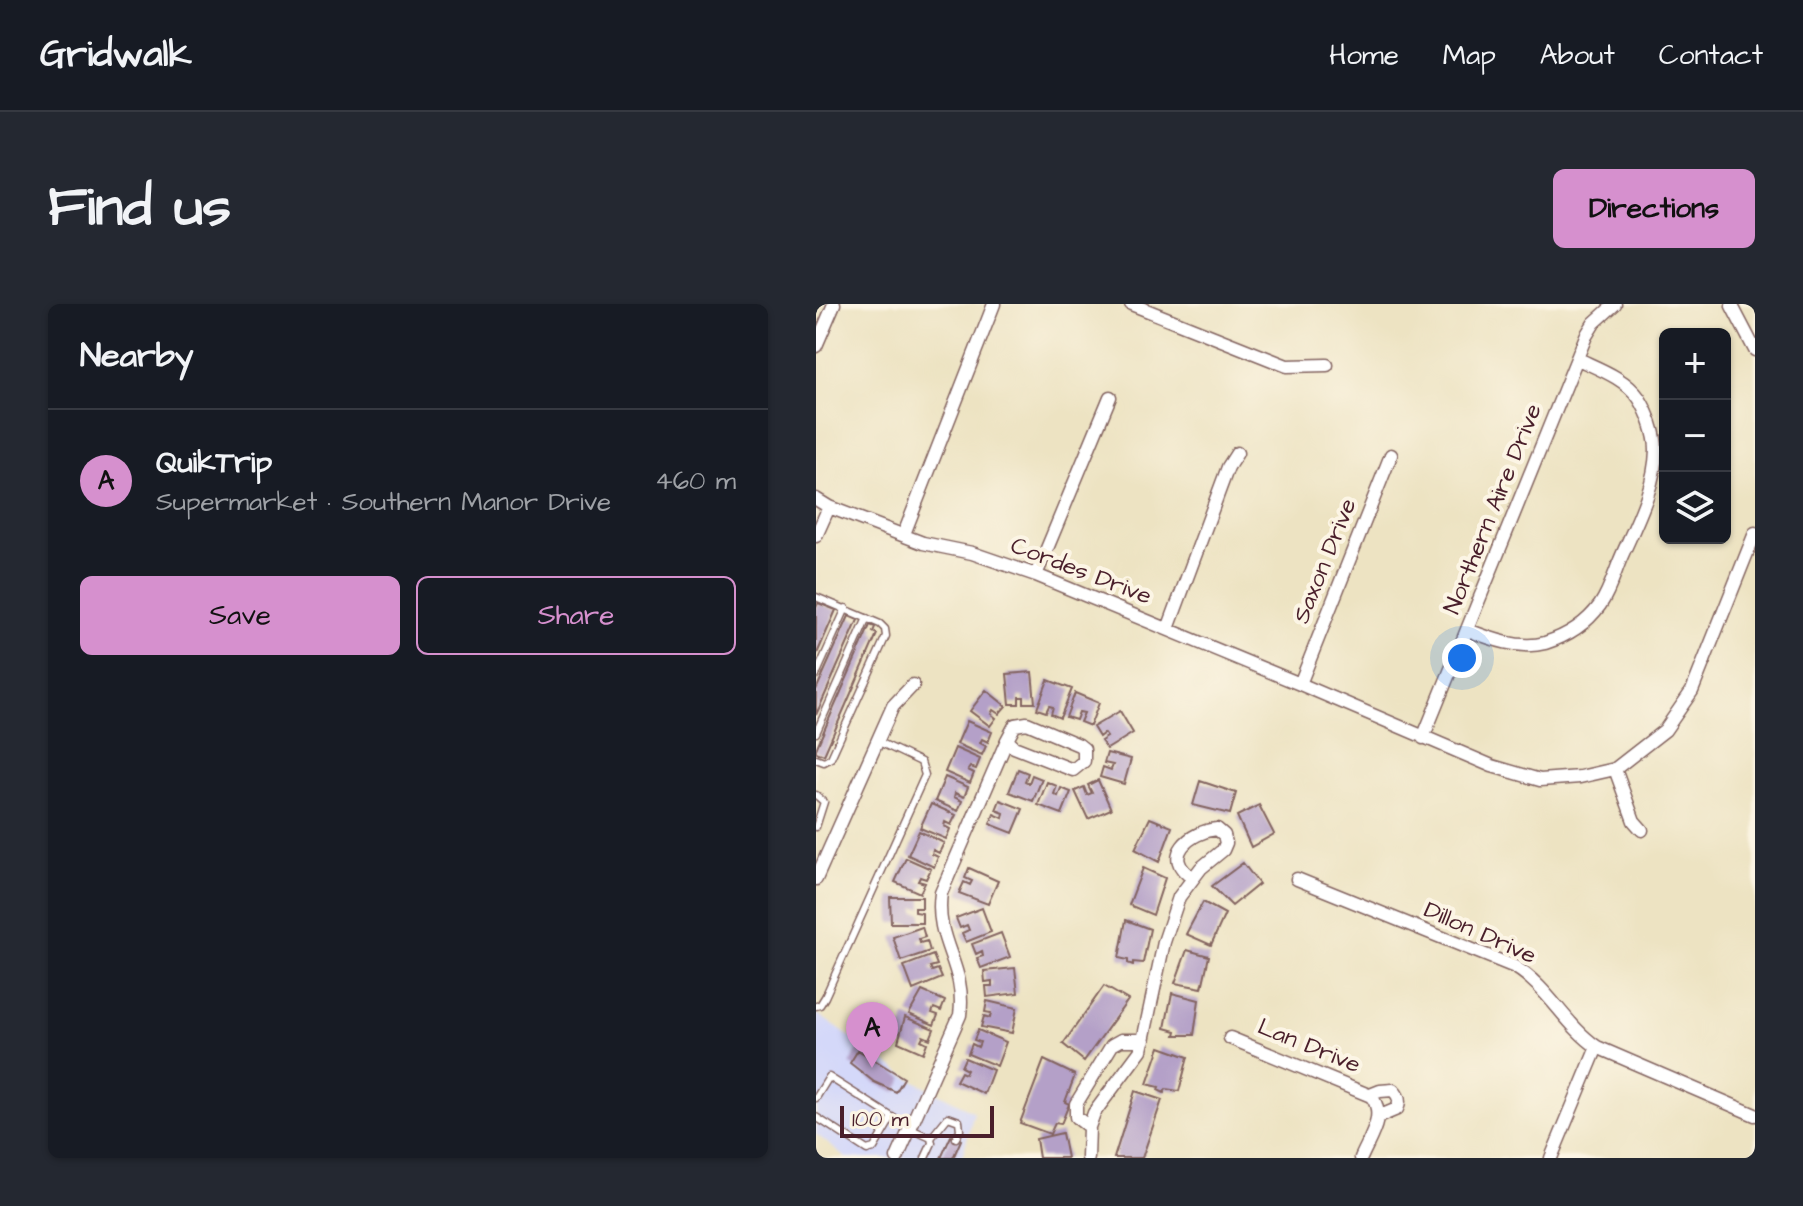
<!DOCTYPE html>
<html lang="en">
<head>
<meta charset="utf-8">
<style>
	:root { --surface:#171b24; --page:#242831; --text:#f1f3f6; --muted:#9ea1a6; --line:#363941; --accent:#d690ce }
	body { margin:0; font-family:"Architects Daughter",sans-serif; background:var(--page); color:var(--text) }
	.controls { position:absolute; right:24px; top:24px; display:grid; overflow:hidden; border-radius:12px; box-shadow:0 2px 6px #0004 }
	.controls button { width:72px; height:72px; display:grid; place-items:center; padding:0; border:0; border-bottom:2px solid var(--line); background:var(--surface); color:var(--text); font:40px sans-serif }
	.scale { position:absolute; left:24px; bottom:20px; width:154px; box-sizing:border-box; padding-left:8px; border:4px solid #4a1f2b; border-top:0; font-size:22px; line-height:28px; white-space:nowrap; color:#4a1f2b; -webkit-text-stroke:6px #fcf5e5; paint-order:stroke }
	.you { position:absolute; left:646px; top:354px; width:28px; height:28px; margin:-20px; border:6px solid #fff; border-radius:50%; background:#1a73e8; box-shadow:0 0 0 12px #1a73e833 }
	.badge { display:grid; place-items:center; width:52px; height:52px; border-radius:50%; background:var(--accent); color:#111; font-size:26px; font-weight:700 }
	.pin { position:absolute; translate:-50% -66px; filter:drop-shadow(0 2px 4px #0008) }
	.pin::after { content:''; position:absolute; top:42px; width:28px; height:24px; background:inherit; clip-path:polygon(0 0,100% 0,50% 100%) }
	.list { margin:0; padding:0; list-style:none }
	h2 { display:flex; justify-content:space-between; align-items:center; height:104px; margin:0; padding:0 32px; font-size:34px }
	h2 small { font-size:26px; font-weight:400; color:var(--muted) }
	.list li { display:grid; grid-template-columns:52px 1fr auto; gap:24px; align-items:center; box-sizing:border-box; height:144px; padding:0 32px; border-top:2px solid var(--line) }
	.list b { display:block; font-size:30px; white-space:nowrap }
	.list p { margin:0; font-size:26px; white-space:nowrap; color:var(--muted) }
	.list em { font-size:26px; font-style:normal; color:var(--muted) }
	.actions { display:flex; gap:16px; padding:24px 32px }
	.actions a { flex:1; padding:18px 0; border:2px solid var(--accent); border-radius:12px; text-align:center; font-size:28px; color:var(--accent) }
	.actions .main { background:var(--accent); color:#111 }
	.icon { flex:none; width:44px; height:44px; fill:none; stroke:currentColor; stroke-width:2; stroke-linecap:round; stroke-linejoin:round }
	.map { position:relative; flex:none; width:939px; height:854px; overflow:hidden; border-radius:12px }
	header { display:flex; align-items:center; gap:48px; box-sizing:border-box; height:112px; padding:0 40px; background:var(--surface); border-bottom:2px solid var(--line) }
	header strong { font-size:38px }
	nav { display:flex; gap:44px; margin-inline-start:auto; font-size:28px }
	.intro { display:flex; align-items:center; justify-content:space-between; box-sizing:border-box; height:192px; padding:0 48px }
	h1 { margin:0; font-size:56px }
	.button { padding:20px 36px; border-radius:12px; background:var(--accent); color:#111; font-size:28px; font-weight:700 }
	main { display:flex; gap:48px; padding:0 48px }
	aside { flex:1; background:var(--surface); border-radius:12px; box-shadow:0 2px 6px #0004 }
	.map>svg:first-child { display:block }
	.built { fill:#d4d8f9 }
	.building { fill:#b4a0c8 }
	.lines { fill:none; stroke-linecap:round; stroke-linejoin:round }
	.service-casing { stroke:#836460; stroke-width:9 }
	.minor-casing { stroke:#836460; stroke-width:15 }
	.service { stroke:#fff; stroke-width:6 }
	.minor { stroke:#fff; stroke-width:12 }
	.labels { text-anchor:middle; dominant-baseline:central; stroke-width:8; stroke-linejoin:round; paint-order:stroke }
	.street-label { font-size:24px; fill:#4a1f2b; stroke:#fcf5e5 }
</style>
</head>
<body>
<header>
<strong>Gridwalk</strong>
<nav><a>Home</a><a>Map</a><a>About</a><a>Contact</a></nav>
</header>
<div class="intro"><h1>Find us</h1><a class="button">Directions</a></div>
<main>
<aside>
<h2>Nearby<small></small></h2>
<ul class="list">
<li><span class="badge">A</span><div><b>QuikTrip</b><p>Supermarket · Southern Manor Drive</p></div><em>460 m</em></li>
</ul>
<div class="actions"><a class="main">Save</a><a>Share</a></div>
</aside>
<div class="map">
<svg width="939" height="854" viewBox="0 0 939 854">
	<rect width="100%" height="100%" fill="#fcf5e5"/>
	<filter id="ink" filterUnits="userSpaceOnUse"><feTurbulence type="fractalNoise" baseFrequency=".0125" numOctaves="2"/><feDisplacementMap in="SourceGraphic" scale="16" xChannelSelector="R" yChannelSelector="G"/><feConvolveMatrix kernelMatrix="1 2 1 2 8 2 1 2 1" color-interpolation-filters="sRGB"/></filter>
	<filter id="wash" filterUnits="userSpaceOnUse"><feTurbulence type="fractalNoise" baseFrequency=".006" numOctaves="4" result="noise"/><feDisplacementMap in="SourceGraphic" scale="32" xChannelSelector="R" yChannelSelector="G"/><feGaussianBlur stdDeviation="1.8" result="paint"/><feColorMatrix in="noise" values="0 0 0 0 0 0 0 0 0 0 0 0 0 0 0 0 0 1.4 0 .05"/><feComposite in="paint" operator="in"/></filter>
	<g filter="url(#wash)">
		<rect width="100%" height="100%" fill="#ede3c2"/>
		<!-- built -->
		<path class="built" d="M0,709L91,773L158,808L146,854H30L0,830Z"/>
		<g id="blocks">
			<!-- building -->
			<path class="building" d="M2,299L20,306L0,352V304Z
				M33,312L42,316L0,411V386Z
				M54,321L59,323L57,328L61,330L8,451L0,448V445Z
				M216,368L219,399H208V393H203V400H194L191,370Z
				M232,376L256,385L244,414L235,410L237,403L233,402L230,408L221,405Z
				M170,386L190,402L183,410L177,406L175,410L180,414L174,422L154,407Z
				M259,389L283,399L274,422L264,418L268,409L263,408L260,416L250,413Z
				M304,407L317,429L291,445L285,437L291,433L288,429L283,433L277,423Z
				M151,417L176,428L172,438L166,435L164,439L170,442L166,451L141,440Z
				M139,444L164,455L160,465L154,463L152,466L158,469L154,479L129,468Z
				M291,449L315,455L308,480L284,473L287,463L295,466L297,461L288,459Z
				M202,465L212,469L209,477L213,479L216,471L226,475L217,497L193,488Z
				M129,473L152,483L148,493L139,489L138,493L146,497L142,507L119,497Z
				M282,476L295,505L272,515L259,487L268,483L271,491L276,489L272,481Z
				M384,477L420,489L414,510L377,501Z
				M231,478L241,482L238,490L242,492L245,484L255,488L246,510L222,501Z
				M184,496L207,505L197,529L174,520L178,510L187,514L188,509L180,506Z
				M115,500L140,511L135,521L129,518L128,522L134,525L130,535L104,524Z
				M443,501L458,530L435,543L421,512Z
				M334,514L356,523L343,558L319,545Z
				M103,527L128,539L123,549L117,546L116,550L122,553L118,563L92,551Z
				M90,554L115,565L110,575L104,573L102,577L109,579L104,589L79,578Z
				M427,559L443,580L416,602L396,582Z
				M153,564L182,577L172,600L143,589L148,578L154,581L156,577L149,574Z
				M327,564L349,574L337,611L313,601Z
				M74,593H106V604H99V608L106,609V619H75Z
				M387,598L409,610L395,641L370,630Z
				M166,604L175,628L150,638L146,629L153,626L151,621L144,624L140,614Z
				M310,616L334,625L327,659L317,658V661L312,659V656L303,654Z
				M106,623L109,633L103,635L104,639L111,637L114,647L85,657L77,633Z
				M185,629L194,653L165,664L161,654L167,652L166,647L160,650L156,640Z
				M371,646L393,652L386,684L359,679Z
				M117,651L121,661L114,663L116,667L122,665L126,674L97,686L88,662Z
				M199,664L202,689L171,693L170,682H176V677L169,678L168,667Z
				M288,682L312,696L268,757L247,740Z
				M106,687L129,697L125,707L118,704L116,709L122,711L118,721L93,710Z
				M356,689L383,696L378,731H359L360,727L349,724Z
				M171,697L201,704L196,729L165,723L168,712L174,714L175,709L169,708Z
				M89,713L118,725L114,735L107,732L105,736L111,739L107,749L82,738Z
				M162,726L190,738L181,762L152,750L156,740L162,743L164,738L158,736Z
				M344,743L372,753L363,787L350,785L348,789L342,786L343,783L331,780Z
				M42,746L88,774L80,788L58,778L34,759Z
				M149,754L177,766L168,790L140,777L145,768L149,770L151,766L145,763Z
				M228,756L259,771L249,798L253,800L245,820L239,819L234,830L204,819Z
				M319,787L346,796L326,854H298Z
				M246,829L251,854H223L220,835Z
				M135,832L145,836L137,854H125Z"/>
		</g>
	</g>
	<g filter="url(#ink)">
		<use href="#blocks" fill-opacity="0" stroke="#836460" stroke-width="2"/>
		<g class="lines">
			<!-- service casing -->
			<g class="service-casing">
				<path id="service" d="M0,293L64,320L69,325L70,332L15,454L8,458L0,455
					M0,371L30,304
					M0,429L51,314
					M0,491L8,498L0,523
					M0,702L4,701L9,693L109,471L105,458L61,437
					M0,794L13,773L95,825L115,834L116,839L109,854
					M0,813L51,846L58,844L76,813
					M115,834L132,813L143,817L144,826L140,834"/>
			</g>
			<!-- minor casing -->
			<g class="minor-casing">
				<path id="minor" d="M315,0L471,62L511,61
					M917,0L916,2L939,46
					M0,42L18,0
					M0,195L13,203L107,239L156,249L220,271L484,380L676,462L724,476L764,473L799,465L849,426L876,387L939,229
					M88,230L178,0
					M0,232L13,203
					M220,271L294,93
					M352,325L412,163L421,149
					M652,326C675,335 704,346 729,339C751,332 771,319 784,301C793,288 798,271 804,256C819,221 839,185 840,146C840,130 832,108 823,94C809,74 783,65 762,55
					M484,380L575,151
					M607,434L770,32L778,19L799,0
					M799,465L818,517L826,526
					M0,575L77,402L97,381
					M481,575L699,663C733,684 749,721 781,743L939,811
					M414,734L555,792C571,811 553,835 545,854
					M554,791L564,787L577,786C583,792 585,797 581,805L562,813
					M273,823L260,813V800L296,741L305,736H328
					M81,854L144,711C151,661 118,639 125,589L191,436L199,421L211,419L263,441L268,445V457L257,466L198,443L191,436
					M272,854L273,823L278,809L325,746L348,638L363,593L385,564L407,546L410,539L408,531L401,525C375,527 343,553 377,574
					M735,854L781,743"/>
			</g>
			<!-- service -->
			<use href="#service" class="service"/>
			<!-- minor -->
			<use href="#minor" class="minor"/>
		</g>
	</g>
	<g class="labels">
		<!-- street labels -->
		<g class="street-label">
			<text transform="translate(677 205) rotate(-68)">Northern Aire Drive</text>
			<text transform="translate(509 257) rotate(-68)">Saxon Drive</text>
			<text transform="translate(265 267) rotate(21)">Cordes Drive</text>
			<text transform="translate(664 629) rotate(24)">Dillon Drive</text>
			<text transform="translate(493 742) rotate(22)">Lan Drive</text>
		</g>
	</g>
</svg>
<div class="controls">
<button>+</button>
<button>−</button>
<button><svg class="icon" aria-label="layers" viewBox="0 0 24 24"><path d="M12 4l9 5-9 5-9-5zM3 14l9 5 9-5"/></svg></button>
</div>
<div class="scale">100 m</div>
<div class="you"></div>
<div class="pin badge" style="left:56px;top:764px">A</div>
</div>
</main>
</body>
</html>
